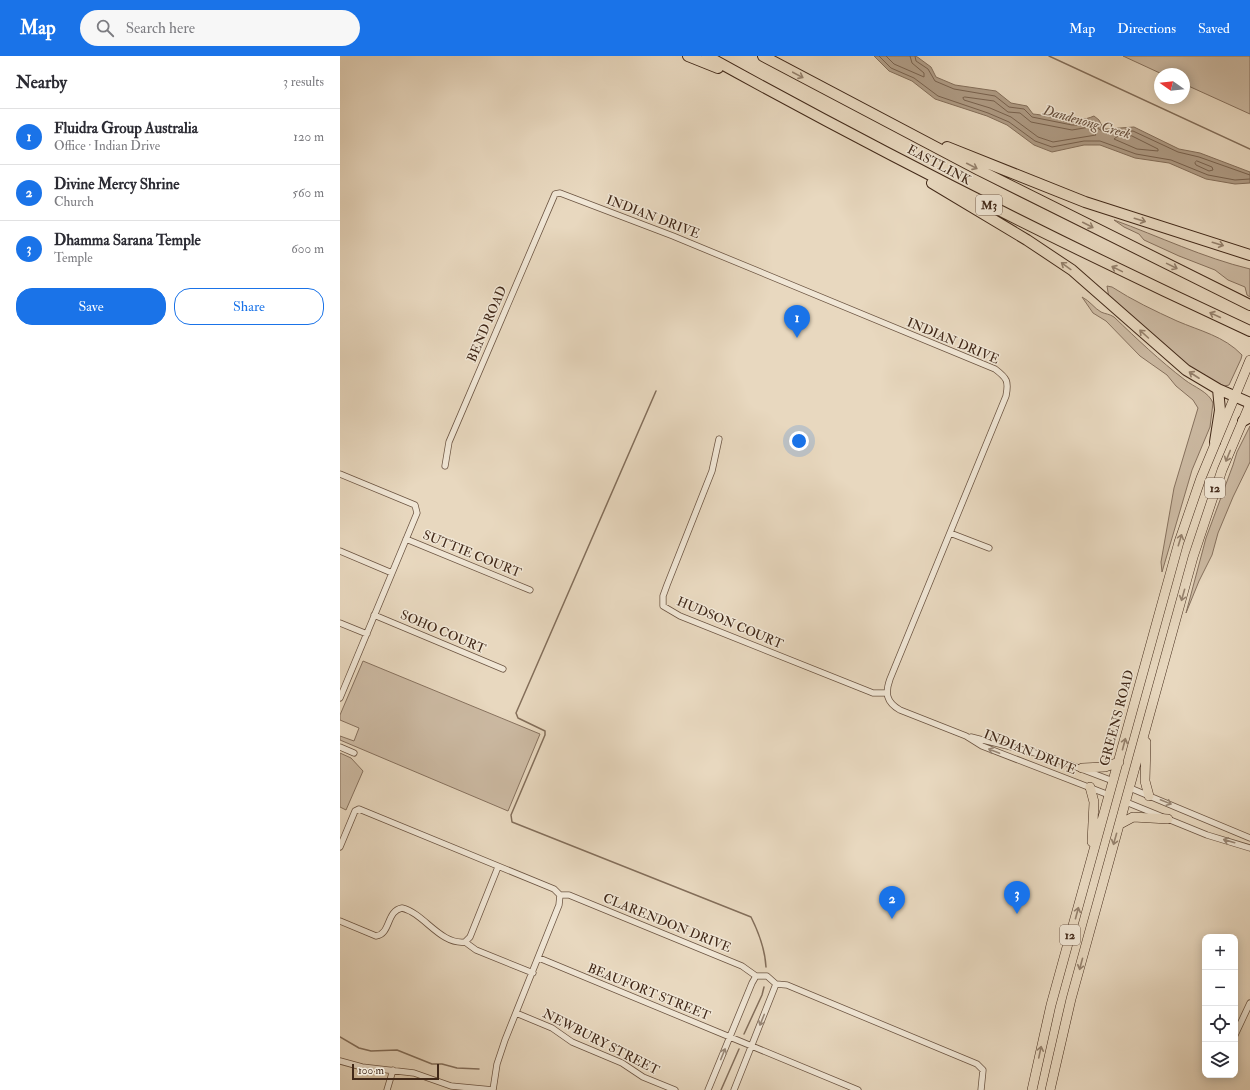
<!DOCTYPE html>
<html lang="en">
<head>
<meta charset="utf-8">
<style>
	:root { --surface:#fff; --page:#f7f7f7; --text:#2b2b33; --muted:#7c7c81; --line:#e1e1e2; --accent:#1a73e8 }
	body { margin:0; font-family:"IM FELL Double Pica",serif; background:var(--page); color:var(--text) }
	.controls { position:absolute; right:12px; bottom:12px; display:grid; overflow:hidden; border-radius:8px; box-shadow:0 2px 10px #0003 }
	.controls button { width:36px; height:36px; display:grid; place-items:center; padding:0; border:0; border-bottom:1px solid var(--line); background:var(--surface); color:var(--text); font:20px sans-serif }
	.compass { position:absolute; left:814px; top:12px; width:36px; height:36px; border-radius:50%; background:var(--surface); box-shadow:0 2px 10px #0003; rotate:284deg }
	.scale { position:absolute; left:12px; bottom:10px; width:87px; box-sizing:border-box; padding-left:4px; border:2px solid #412818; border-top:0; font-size:11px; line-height:14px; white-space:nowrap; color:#412818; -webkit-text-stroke:3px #f0e6d5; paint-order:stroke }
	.you { position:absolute; left:459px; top:385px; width:14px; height:14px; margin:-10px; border:3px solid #fff; border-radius:50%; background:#1a73e8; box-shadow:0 0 0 6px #1a73e833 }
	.badge { display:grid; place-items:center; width:26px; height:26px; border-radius:50%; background:var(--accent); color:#fff; font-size:13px; font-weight:700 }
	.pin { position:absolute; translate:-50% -33px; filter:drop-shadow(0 1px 2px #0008) }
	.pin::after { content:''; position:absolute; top:21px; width:14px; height:12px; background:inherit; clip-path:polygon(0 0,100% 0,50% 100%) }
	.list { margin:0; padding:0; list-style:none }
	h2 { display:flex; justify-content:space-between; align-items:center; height:52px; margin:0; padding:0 16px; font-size:17px }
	h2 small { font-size:13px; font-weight:400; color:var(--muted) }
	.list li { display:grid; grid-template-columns:26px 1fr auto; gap:12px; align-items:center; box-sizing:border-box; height:56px; padding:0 16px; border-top:1px solid var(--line) }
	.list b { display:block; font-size:15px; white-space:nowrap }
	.list p { margin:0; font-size:13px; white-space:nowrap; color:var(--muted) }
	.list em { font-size:13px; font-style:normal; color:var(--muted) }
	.actions { display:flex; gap:8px; padding:12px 16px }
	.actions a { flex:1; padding:9px 0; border:1px solid var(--accent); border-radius:16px; text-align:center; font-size:14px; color:var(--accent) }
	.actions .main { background:var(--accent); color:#fff }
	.icon { flex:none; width:22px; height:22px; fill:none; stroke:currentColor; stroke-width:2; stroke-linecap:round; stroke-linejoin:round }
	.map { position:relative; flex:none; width:910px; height:1034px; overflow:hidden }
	header { display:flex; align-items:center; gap:24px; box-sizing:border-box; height:56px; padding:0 20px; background:var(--accent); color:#fff }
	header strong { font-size:19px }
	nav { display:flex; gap:22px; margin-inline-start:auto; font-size:14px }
	.search { width:280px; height:36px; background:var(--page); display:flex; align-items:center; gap:10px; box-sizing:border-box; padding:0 14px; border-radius:22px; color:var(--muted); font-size:15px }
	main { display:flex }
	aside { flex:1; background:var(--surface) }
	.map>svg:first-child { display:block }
	.green { fill:#ccbaa3; stroke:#86715e }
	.water { fill:#af9c86; stroke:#836e5a }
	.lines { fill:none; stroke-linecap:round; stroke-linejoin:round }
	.shore { stroke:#78624f; stroke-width:1 }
	.stream { stroke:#836e5a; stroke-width:1.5 }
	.minor-casing { stroke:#6b5442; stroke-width:7 }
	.primary-casing { stroke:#412818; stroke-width:10 }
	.motorway-casing { stroke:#412818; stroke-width:12 }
	.minor { stroke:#f0e6d5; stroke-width:5.5 }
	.primary { stroke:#e8d8bf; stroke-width:9 }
	.motorway { stroke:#e8d8bf; stroke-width:10 }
	.oneway { stroke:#94806c }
	.oneway2 { stroke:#988776 }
	.labels { text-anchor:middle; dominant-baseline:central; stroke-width:3; stroke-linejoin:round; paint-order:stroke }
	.shield { fill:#f0e6d5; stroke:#766151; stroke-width:1 }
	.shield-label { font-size:12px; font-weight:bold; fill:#412818 }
	.street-label { font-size:13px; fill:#412818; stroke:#f0e6d5 }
	.water-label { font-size:14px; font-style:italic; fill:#624b39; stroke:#f0e6d5 }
</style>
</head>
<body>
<header>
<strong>Map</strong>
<div class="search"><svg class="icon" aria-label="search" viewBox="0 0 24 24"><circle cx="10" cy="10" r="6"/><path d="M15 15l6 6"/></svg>Search here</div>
<nav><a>Map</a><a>Directions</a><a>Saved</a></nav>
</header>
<main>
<aside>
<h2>Nearby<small>3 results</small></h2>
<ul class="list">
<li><span class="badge">1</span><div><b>Fluidra Group Australia</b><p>Office · Indian Drive</p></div><em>120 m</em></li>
<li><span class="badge">2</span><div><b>Divine Mercy Shrine</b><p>Church</p></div><em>560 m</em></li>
<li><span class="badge">3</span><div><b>Dhamma Sarana Temple</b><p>Temple</p></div><em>600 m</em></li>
</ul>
<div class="actions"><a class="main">Save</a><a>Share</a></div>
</aside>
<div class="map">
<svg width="910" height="1034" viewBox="0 0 910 1034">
	<rect width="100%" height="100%" fill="#e8d8bf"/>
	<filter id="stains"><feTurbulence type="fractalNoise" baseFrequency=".005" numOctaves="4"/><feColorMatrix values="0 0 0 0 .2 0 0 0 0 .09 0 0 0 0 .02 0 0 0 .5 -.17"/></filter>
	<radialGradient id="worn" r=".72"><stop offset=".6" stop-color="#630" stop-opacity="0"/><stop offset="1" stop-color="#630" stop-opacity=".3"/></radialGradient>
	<!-- green -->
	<path class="green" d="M783,0H910V58L844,28V18H822Z
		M774,164C818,180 864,202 910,213V241L907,239L905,231L888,224L875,214L839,200L804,184L799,178L784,171Z
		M767,230L772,231C792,244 815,255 837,265C860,275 884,280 902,299L901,303L889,329L881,331L862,322L769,242Z
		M742,241C750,245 754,252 761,256C765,258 770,258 774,261C797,283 820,305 845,324C854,331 869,336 873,347L870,371L852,414L822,516L821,506L834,432L858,352L853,344L836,330L827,319L800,300L766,265L753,257Z
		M910,370V406L893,441L878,477L872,499L859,525L846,557L866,482L893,409L897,396Z
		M23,605L200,678L168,755L0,684V680L14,685L19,672L0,664V659Z
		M0,697L11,702L23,715L6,754L0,751Z"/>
	<!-- water -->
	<path class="water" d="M534,0H576L591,11L596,21L615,29L656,35L671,47L687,50L693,58C714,60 734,69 754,60L759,64L762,70L766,73L794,71L839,93L860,97L910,116V127L895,128L866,123L829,107L795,102L760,89H744L712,96L694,89L667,69L647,60L595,43L572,25L549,15Z"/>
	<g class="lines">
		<!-- shore -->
		<path class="shore" d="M539,0L551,12L574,22L598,40L648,57L669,66L695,85L712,91L744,85H760L796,98L831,104L868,119L895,124L910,123
			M546,0L554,8L584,21V17L572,7L570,0
			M575,0L576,5L588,13L595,25L614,33L655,40L669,51L684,53L692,61L732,69H742L753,65L759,73L765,77L793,75L838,96L859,101L910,119
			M625,41L654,45L668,56L680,57L691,66L732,74L750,71L756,79L713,86L698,81L671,61L650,52L624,44L623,42Z
			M792,80L818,93V95L797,93L774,83L778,80Z
			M857,105L872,111L873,114L869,115L856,109L855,107Z"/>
		<!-- stream -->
		<path class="stream" d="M709,0L910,93
			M316,335L176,657L178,662L205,675V679L171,759L172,766L411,861C419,877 425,893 426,911
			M404,978L422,939L424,931
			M0,981L19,992L31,995L57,994L92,1008H102L117,1012L139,1013
			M381,1034L399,993"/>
		<!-- minor casing -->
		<g class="minor-casing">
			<path id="minor" d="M379,383L372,415L327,529L323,540V550L340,560L533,637H546
				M105,410L109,386L215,138L220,137L333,180L655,313C667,322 669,325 666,340L550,623C545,637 546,646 560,654L626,680L642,690L769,739
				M0,418L75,449L77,457L0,642
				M610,477L649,492
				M66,483L190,534
				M0,495L52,517
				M34,559L163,613
				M0,567L27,578
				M631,681L707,700L773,725
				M0,691L14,697
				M790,732L910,782
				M786,746L867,779L910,792
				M0,791L15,755L19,753L214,833L220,839
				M220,839H229L402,910L416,920
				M0,865L36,880C51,878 46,855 62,852C84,857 100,889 125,886L130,881L158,811
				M125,886L136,894L193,917
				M199,902L518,1034
				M416,920H427L436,928
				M436,928L447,929L637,1008L643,1014L641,1034
				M176,957L212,972L232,986L282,1007L303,1021L335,1034
				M895,979L910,947
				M0,1005L22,1011L74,1017L111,1030L153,1034
				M47,1034L53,1014
				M153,1034L157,1008L165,984L219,849L220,839
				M368,1034L412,927L416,920
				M394,1034L436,928"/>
		</g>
		<!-- primary casing -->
		<g class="primary-casing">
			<path id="primary" d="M806,686L805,725L809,740
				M742,712L765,711L779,706
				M750,731L754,746L752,786
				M780,768L793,761L828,763
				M692,1034L711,949L839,486L861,422L910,304
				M710,1034L731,943L853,501L882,414L910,348"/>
		</g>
		<!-- motorway casing -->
		<g class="motorway-casing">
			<path id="motorway" d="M348,0L378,12
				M367,0C544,98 726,190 910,275
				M423,0L639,114L910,249
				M607,91L745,146L910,199
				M592,127L687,184L732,214L846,314L878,333L910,347
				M903,365L910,361
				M875,386L880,354L878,333"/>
		</g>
		<!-- minor -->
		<use href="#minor" class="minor"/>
		<!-- primary -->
		<use href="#primary" class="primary"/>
		<!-- motorway -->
		<use href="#motorway" class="motorway"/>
	</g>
	<!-- one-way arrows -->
	<defs><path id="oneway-shaft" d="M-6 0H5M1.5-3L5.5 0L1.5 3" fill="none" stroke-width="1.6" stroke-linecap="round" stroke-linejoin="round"/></defs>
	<g class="oneway">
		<use href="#oneway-shaft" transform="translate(458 19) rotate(28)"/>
		<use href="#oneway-shaft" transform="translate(632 110) rotate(27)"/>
		<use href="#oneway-shaft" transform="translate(800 164) rotate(17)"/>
		<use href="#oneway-shaft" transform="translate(748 169) rotate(27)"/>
		<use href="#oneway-shaft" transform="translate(878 188) rotate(17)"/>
		<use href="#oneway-shaft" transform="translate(726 210) rotate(-144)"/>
		<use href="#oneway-shaft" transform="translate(832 210) rotate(26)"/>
		<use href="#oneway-shaft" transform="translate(777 213) rotate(-154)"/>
		<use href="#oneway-shaft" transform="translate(875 259) rotate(-155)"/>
		<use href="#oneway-shaft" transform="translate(804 278) rotate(-138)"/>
		<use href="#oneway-shaft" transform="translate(854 319) rotate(-147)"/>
		<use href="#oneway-shaft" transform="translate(888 400) rotate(112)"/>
		<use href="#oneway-shaft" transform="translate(840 484) rotate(-73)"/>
		<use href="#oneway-shaft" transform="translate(843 539) rotate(106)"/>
		<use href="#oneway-shaft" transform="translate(784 688) rotate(-75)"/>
		<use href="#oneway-shaft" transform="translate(775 783) rotate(106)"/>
		<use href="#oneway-shaft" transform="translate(737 857) rotate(-75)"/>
		<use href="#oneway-shaft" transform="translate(741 908) rotate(105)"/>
		<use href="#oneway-shaft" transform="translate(700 996) rotate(-78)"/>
	</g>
	<g class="oneway2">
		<use href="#oneway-shaft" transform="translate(654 695) rotate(-159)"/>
		<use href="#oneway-shaft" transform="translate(826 746) rotate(22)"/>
		<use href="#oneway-shaft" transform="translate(889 785) rotate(-164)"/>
		<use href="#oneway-shaft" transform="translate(422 964) rotate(112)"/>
		<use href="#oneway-shaft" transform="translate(383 998) rotate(-68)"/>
	</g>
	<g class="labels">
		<!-- shield labels -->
		<g class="shield">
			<rect x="636" y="139" width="26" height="20" rx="3"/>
			<rect x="865" y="422" width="20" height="20" rx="3"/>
			<rect x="720" y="869" width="20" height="20" rx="3"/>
		</g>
		<g class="shield-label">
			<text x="649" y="149">M3</text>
			<text x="875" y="432">12</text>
			<text x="730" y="879">12</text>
		</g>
		<!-- street labels -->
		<g class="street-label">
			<text transform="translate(599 109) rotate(28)">EASTLINK</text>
			<text transform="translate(313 161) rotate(21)">INDIAN DRIVE</text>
			<text transform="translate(147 268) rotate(-67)">BEND ROAD</text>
			<text transform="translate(613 285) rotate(23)">INDIAN DRIVE</text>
			<text transform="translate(132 498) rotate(22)">SUTTIE COURT</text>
			<text transform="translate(390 567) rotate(23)">HUDSON COURT</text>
			<text transform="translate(103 576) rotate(23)">SOHO COURT</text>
			<text transform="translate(777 662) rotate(-75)">GREENS ROAD</text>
			<text transform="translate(690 696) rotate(22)">INDIAN DRIVE</text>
			<text transform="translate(327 867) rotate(22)">CLARENDON DRIVE</text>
			<text transform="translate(309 936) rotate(22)">BEAUFORT STREET</text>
			<text transform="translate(261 986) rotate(27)">NEWBURY STREET</text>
		</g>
		<!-- water labels -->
		<g class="water-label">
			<text transform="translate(747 66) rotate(16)">Dandenong Creek</text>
		</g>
	</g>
	<rect width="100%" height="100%" filter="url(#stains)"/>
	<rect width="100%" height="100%" fill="url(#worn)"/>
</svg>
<div class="controls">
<button>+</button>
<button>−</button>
<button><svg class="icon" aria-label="locate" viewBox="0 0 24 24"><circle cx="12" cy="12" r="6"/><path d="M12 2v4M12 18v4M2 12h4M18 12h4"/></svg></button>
<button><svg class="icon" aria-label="layers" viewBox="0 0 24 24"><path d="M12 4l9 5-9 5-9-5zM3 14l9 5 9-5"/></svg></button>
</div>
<svg class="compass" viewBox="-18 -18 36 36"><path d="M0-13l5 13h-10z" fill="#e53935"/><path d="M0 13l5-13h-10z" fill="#7c7c81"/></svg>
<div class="scale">100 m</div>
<div class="you"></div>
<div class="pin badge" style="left:457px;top:282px">1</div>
<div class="pin badge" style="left:552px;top:863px">2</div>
<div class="pin badge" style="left:677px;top:858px">3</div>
</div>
</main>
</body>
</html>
